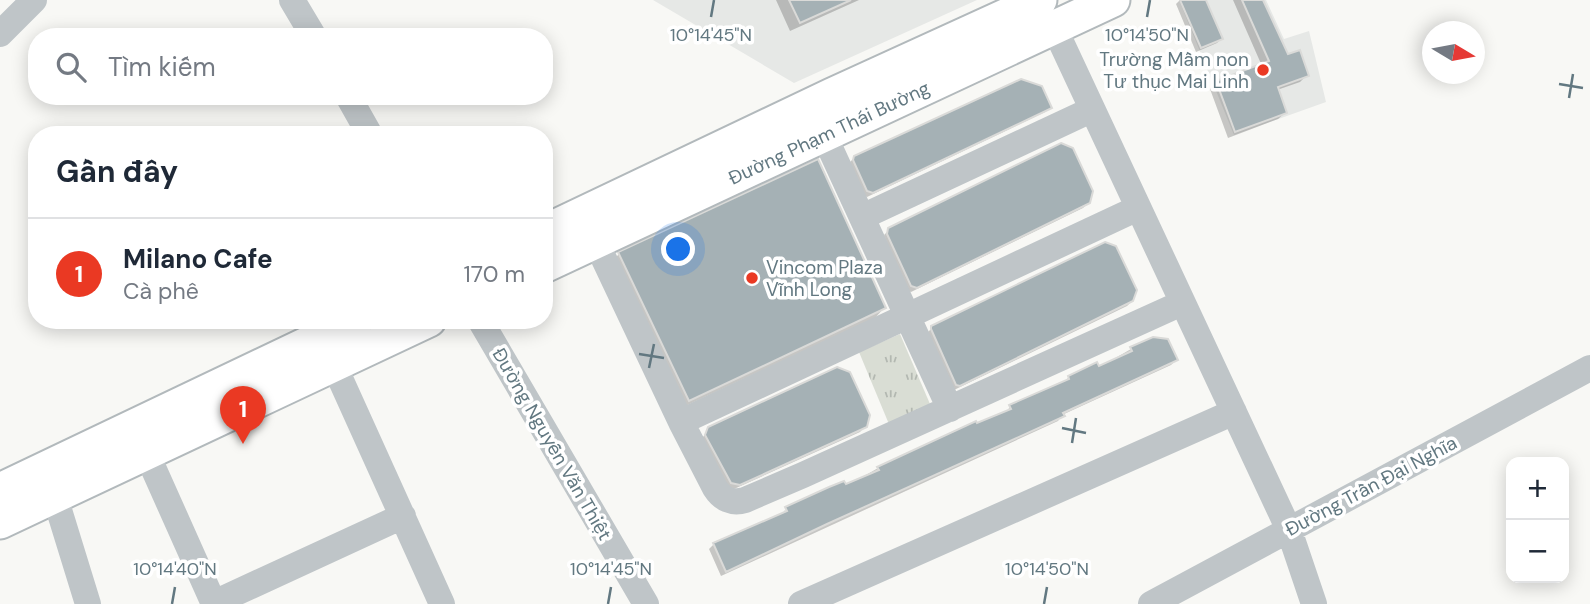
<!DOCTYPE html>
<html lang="vi">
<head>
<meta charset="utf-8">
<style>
	:root { --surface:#fff; --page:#f6f6f7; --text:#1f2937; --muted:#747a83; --line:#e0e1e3; --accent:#ea3923 }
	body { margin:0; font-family:"DM Sans",sans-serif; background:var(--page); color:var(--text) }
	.controls { position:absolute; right:21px; bottom:21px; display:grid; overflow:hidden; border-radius:14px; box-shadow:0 4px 18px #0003 }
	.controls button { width:63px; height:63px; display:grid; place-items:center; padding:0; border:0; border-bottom:2px solid var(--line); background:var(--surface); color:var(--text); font:35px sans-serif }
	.compass { position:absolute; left:1422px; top:21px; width:63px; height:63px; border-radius:50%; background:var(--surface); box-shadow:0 4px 18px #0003; rotate:100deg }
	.you { position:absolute; left:679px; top:250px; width:24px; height:24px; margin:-18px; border:5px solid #fff; border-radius:50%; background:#1a73e8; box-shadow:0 0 0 10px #1a73e833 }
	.badge { display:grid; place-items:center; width:46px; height:46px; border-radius:50%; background:var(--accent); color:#fff; font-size:23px; font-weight:700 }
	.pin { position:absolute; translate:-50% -58px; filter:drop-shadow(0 2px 4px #0008) }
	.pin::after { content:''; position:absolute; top:37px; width:24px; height:21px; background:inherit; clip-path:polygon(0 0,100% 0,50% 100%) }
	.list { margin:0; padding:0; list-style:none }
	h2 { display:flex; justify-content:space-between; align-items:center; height:91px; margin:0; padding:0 28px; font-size:30px }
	h2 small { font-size:23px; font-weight:400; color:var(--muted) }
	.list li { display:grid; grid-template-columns:46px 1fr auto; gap:21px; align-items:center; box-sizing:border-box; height:112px; padding:0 28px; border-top:2px solid var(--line) }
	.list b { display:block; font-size:26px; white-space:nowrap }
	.list p { margin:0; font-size:23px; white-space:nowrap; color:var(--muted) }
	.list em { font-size:23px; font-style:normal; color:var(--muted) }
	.icon { flex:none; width:38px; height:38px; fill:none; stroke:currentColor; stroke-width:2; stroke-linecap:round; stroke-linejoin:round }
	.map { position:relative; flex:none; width:1590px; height:604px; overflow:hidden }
	.search { position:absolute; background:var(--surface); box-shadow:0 4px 18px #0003; left:28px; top:28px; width:525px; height:77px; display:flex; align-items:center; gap:18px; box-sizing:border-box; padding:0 24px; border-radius:28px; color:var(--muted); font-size:26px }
	.panel { position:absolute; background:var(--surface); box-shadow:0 4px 18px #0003; left:28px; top:126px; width:525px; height:203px; border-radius:28px }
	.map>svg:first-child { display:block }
	.built { fill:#e6e8e6 }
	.park { fill:url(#park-tufts) }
	.shadow { fill:#0003 }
	.building { fill:#a5b1b5; stroke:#dadad8; stroke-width:2 }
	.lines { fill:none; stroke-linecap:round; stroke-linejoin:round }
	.major-casing { stroke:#b2b9bc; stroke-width:37 }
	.minor { stroke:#bfc5c8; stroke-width:26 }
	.major { stroke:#fff; stroke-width:33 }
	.ticks { fill:none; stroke:#627881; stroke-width:2.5 }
	.poi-dot { fill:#ea3923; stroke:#fff; stroke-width:2.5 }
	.labels { text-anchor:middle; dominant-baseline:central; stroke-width:7; stroke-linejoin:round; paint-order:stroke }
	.poi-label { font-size:19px; fill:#627881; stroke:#fff; text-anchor:end }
	.street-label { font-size:19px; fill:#627881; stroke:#fff }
	.ticks-label { font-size:18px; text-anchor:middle; fill:#627881; stroke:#fff; stroke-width:7; stroke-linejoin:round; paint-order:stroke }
</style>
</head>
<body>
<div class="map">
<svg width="1590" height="604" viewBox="0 0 1590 604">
	<defs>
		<pattern id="park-tufts" width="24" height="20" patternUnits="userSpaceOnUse" patternTransform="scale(1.75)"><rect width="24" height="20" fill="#d9ddd4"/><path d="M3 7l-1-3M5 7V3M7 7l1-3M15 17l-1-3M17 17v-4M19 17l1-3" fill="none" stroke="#b3b8b1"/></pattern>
	</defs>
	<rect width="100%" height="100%" fill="#f8f8f5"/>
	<!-- built -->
	<path class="built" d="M653,0H977L794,83Z
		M1179,0H1266L1284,39L1309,31L1326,102L1234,135Z"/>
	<!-- park -->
	<path class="park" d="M900,334L933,411L891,429L859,352Z"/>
	<!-- shadow -->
	<path class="shadow" d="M776,0H859L790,31Z
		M1180,0H1205L1221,39L1217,43L1196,52L1176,4Z
		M1233,0H1261L1287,56L1307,75L1300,82L1277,90L1285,113L1278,119L1228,138L1210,89L1217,82L1262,66Z
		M1050,108L1045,112L867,197L863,195L850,162L855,157Z
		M1089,202L1083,208L911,292L906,290L884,235L889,230Z
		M619,254L884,308L875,318L679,409L610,263Z
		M1132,301L1127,306L954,390L927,333L932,328Z
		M1131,349L1176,360L1171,365L1062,415L1058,421L721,576L709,549L714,544L782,515L785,510L789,520L878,468L1006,412L1010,407L1064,382L1069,377L1098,368Z
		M865,426L860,432L734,489H729L701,440L709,428Z"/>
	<!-- building -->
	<path class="building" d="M789,0H851L800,23Z
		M1180,0H1206L1223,39L1201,48Z
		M1242,0H1263L1288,54L1300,50L1309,76L1278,87L1287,113L1235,132L1216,81L1269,61Z
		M1021,79L1042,86L1052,108L873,193L867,191L853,160L854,156Z
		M1061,143L1073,148L1093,191L1090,203L917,288L911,286L887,234L888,228Z
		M818,159L886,308L689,401L618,252Z
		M1105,242L1116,246L1137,290L1133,301L960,386L956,385L931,329V326Z
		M1153,337L1168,339L1178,360L1063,413L1065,416L827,524L726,572L713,543L787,511L785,507L829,487L844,481L846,484L879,470L877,467L976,421L977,423L1011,409L1009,405L1069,379L1068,376L1097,362L1099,366L1132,351L1130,347Z
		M837,367L850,372L870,415L867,427L740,485L731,483L705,435L708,427Z"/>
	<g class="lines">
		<!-- major casing -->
		<g class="major-casing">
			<path id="major" d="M544,232L832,95L1040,0
				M544,266L1113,0
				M0,490L357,320
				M0,522L429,320"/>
		</g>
		<!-- minor -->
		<path class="minor" d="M292,0L314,37
			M1054,27L1289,530L1314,604
			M0,34L34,0
			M348,96L370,135
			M824,135L950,409
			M862,217L1091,110
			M596,242L681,422L715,488C722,499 732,504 745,500L803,475L1182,303
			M480,320L646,604
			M334,365L442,604
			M681,422L1138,208
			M147,454L214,604
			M55,497L88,604
			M214,603L403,516
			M801,604L1234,412
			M1151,604L1590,368"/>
		<!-- major -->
		<use href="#major" class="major"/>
	</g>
	<!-- ticks -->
	<path class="ticks" d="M711,17L714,0M1147,17L1150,0M1559,84L1583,88M1569,98L1573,74M639,354L664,358M649,368L654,344M1062,428L1086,433M1072,443L1076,418M172,604L175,587M608,604L611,587M1044,604L1047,587"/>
	<!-- markers -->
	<g class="poi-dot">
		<circle cx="1263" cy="70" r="7"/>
		<circle cx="752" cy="278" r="7"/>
	</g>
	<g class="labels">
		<!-- poi labels -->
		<g class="poi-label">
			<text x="1249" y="59">Trường Mầm non<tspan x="1249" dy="22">Tư thục Mai Linh</tspan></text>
			<text x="766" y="267" text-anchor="start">Vincom Plaza<tspan x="766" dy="22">Vĩnh Long</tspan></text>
		</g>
		<!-- street labels -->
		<g class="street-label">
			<text transform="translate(829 133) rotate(-25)">Đường Phạm Thái Bường</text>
			<text transform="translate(552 444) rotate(60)">Đường Nguyễn Văn Thiệt</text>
			<text transform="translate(1371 486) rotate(-28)">Đường Trần Đại Nghĩa</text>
		</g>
	</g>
	<g class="ticks-label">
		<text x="711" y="41">10°14'45"N</text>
		<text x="1147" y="41">10°14'50"N</text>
		<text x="175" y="575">10°14'40"N</text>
		<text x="611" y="575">10°14'45"N</text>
		<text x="1047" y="575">10°14'50"N</text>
	</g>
</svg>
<div class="controls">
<button>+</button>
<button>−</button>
</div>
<svg class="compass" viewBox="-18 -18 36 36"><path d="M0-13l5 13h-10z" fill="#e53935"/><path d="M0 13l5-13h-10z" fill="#747a83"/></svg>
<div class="you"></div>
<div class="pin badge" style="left:243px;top:444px">1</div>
<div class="search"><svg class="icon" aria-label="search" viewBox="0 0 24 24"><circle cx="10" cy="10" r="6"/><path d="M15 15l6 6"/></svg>Tìm kiếm</div>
<section class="panel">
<h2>Gần đây<small></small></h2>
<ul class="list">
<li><span class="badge">1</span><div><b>Milano Cafe</b><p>Cà phê</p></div><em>170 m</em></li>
</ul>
</section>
</div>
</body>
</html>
